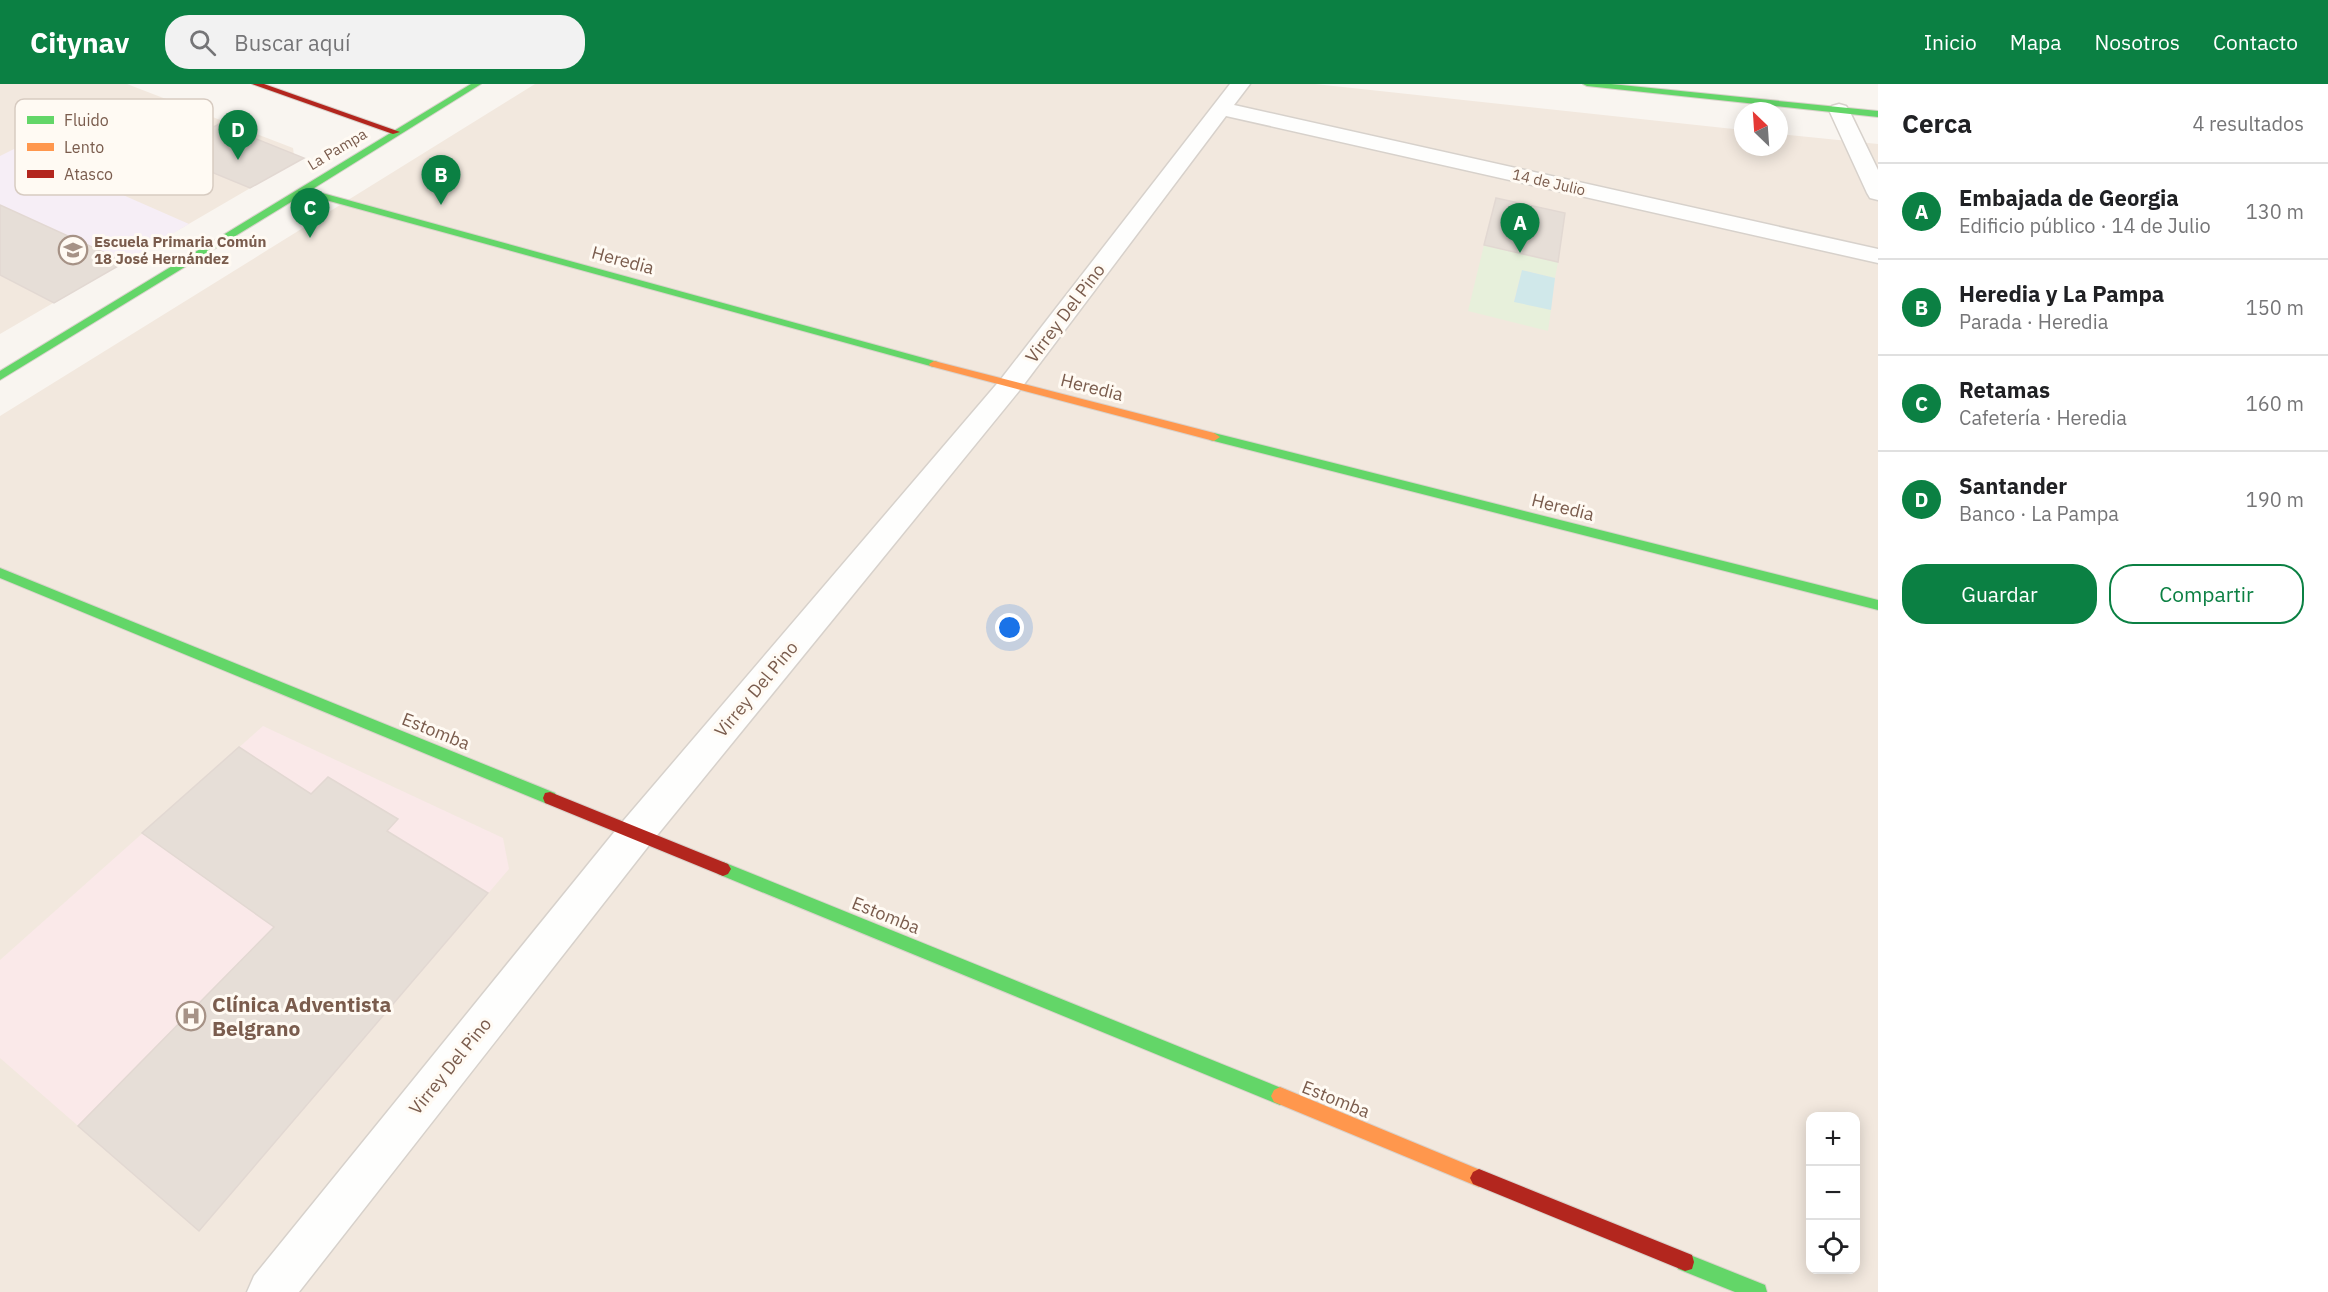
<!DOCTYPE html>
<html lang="es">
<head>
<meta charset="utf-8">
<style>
	:root { --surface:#fff; --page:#f2f2f2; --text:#202124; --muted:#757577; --line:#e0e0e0; --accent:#0b8043 }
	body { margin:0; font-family:"IBM Plex Sans",sans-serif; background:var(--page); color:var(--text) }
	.controls { position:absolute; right:18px; bottom:18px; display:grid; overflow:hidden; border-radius:12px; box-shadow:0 3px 15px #0003 }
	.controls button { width:54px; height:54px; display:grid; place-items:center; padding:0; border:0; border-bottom:2px solid var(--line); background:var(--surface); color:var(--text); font:30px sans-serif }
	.compass { position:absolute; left:1734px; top:18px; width:54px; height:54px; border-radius:50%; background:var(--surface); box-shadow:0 3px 15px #0003; rotate:335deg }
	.you { position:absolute; left:1010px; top:544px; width:21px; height:21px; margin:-15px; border:4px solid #fff; border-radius:50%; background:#1a73e8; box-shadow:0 0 0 9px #1a73e833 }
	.badge { display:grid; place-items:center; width:39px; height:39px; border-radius:50%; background:var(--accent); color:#fff; font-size:20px; font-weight:700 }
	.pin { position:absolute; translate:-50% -50px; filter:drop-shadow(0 2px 3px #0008) }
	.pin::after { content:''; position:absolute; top:32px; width:21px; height:18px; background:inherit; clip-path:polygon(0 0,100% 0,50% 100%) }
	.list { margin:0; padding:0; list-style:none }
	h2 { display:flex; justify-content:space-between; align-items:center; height:78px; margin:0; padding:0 24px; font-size:26px }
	h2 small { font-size:20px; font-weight:400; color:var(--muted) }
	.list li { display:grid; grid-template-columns:39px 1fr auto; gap:18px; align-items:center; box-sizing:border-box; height:96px; padding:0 24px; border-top:2px solid var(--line) }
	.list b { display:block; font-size:22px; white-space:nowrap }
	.list p { margin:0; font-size:20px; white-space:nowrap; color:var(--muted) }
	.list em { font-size:20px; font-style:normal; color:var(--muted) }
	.actions { display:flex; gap:12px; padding:18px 24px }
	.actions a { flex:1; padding:14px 0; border:2px solid var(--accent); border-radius:24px; text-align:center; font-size:21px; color:var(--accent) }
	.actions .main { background:var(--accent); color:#fff }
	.icon { flex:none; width:33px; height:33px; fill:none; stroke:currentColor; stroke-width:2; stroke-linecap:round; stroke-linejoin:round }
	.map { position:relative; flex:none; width:1878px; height:1208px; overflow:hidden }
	header { display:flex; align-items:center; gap:36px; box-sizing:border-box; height:84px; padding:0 30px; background:var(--accent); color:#fff }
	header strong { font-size:28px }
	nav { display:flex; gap:33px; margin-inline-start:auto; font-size:21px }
	.search { width:420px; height:54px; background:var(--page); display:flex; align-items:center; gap:15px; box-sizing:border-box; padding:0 21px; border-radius:24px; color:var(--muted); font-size:22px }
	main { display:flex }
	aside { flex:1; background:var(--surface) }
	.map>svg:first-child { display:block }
	.residential { fill:#f2e8de; fill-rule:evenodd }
	.education { fill:#f6eef6 }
	.medical { fill:#fae9e9 }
	.green { fill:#e7f0db }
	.water { fill:#d0e8ea }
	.building { fill:#e6ded7; stroke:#e2d8d2; stroke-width:1.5 }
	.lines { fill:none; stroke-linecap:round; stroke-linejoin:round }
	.street-casing { stroke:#d7d1cb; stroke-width:3 }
	.fast-casing { stroke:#d9d2cb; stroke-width:2 }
	.slow-casing { stroke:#d9d2cb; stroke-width:2 }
	.jam-casing { stroke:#d9d2cb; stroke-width:2 }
	.street { fill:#fefefd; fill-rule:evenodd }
	.fast { fill:#63d668; fill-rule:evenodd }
	.slow { fill:#ff974d; fill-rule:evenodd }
	.jam { fill:#b3261e; fill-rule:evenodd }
	.labels { text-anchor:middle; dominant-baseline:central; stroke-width:6; stroke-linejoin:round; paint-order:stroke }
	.far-street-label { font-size:15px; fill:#7a5c4d; stroke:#fffaf3 }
	.far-poi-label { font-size:15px; font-weight:bold; fill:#7a5c4d; stroke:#fffaf3; text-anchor:start }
	.street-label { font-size:18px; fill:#7a5c4d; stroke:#fffaf3 }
	.near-poi-label { font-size:21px; font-weight:bold; fill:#7a5c4d; stroke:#fffaf3; text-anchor:start }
	.key { fill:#fffaf3; stroke:#d7cbc1; stroke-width:1.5 }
	.key-label { font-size:16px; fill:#7a5c4d }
</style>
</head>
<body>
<header>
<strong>Citynav</strong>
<div class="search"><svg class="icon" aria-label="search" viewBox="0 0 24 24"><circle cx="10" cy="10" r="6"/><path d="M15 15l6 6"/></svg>Buscar aquí</div>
<nav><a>Inicio</a><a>Mapa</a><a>Nosotros</a><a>Contacto</a></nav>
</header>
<main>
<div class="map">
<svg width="1878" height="1208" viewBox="0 0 1878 1208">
	<rect width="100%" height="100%" fill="#f9f5f0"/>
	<!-- residential -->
	<path class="residential" d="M0,0H127L293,64L295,78L0,250Z
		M535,0H1315L1743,46V63H1779V50L1878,60V1208H0V332ZM1810,1032H1856V1186H1810Z"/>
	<!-- education -->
	<path class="education" d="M16,64L189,140L54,219L0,191V72Z"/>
	<!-- medical -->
	<path class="medical" d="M263,642L503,754L509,785L199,1147L0,974V876Z"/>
	<!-- green -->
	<path class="green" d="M1484,161L1558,178L1555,194L1522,186L1514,217L1551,226L1548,247L1468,227Z"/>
	<!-- water -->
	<path class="water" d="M1522,186L1555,194L1551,226L1514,218Z"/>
	<!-- building -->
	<path class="building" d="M219,40L304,74L250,104L165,69Z
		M1496,114L1565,129L1558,178L1484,161Z
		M0,121L125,178L54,219L0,191Z
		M239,663L311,710L328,693L398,735L387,747L488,809L199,1147L78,1042L274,843L142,749Z"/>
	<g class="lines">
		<!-- street casing -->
		<g class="street-casing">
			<path id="street" d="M1230,0H1250L1234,21L1878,165V179L1226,32L1019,307L650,760L299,1208H247L254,1192L624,736L1001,295Z
				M1839,20L1846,22L1849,26L1878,86V116L1870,114L1867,109L1829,26L1832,22Z"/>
		</g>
		<!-- fast casing -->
		<g class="fast-casing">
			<path id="fast" d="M471,0H481L311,106L938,278L939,280L934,283L304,110L0,296V287Z
				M1583,0H1611L1878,27V33L1587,2Z
				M1214,349L1878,516V526L1210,356L1208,353Z
				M0,484L555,709L557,714L555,719L550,720L545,719L0,494Z
				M723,778L1286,1006L1289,1012L1286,1018L1280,1021L718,790L715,785L718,780Z
				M1685,1169L1765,1201L1767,1208H1735L1678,1185L1676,1178L1678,1171Z"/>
		</g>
		<!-- slow casing -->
		<g class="slow-casing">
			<path id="slow" d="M934,277L1214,349L1220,353L1214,357L930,282L929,280Z
				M1280,1003L1485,1088L1488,1094L1485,1100L1479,1103L1274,1018L1271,1012L1274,1006Z"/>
		</g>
		<!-- jam casing -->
		<g class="jam-casing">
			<path id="jam" d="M252,0H264L400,48L393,50Z
				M550,708L728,780L731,785L728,790L723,792L545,719L543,714L545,709Z
				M1479,1085L1692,1171L1694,1178L1692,1185L1685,1187L1473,1100L1470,1094L1473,1088Z"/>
		</g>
		<!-- street -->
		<use href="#street" class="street"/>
		<!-- fast -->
		<use href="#fast" class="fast"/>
		<!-- slow -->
		<use href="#slow" class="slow"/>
		<!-- jam -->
		<use href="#jam" class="jam"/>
	</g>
	<!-- icons -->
	<defs>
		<g id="school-ring" transform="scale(1.5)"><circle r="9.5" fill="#fffaf3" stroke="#a69286" stroke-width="1.5"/><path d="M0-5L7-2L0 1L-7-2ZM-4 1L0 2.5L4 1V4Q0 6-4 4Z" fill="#a69286"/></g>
		<g id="hospital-ring" transform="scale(1.5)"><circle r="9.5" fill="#fffaf3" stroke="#a69286" stroke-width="1.5"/><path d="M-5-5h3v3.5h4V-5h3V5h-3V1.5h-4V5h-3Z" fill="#a69286"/></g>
	</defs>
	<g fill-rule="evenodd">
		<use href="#school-ring" x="73" y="166"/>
		<use href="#hospital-ring" x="191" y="932"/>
	</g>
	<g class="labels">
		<!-- far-street labels -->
		<g class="far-street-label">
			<text transform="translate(337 65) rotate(-31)">La Pampa</text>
			<text transform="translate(1549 98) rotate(13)">14 de Julio</text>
		</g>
		<!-- far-poi labels -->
		<g class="far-poi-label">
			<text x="94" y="157">Escuela Primaria Común<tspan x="94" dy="17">18 José Hernández</tspan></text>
		</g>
		<!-- street labels -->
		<g class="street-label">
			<text transform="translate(623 176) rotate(15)">Heredia</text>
			<text transform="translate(1065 229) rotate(-53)">Virrey Del Pino</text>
			<text transform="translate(1092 303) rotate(14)">Heredia</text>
			<text transform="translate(1563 423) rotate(14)">Heredia</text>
			<text transform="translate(756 605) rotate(-50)">Virrey Del Pino</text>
			<text transform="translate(436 647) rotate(22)">Estomba</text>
			<text transform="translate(886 831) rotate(22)">Estomba</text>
			<text transform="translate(450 982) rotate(-51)">Virrey Del Pino</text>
			<text transform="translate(1336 1015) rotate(22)">Estomba</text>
		</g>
		<!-- near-poi labels -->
		<g class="near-poi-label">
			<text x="212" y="920">Clínica Adventista<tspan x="212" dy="24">Belgrano</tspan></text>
		</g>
	</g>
	<!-- legend -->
	<rect x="15" y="15" width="198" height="96" rx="9" class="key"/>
	<rect x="27" y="32" width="27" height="8" fill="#63d668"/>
	<rect x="27" y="59" width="27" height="8" fill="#ff974d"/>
	<rect x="27" y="86" width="27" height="8" fill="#b3261e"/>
	<g class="key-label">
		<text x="64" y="42">Fluido</text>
		<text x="64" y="69">Lento</text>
		<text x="64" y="96">Atasco</text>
	</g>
</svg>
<div class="controls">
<button>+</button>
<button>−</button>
<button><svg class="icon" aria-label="locate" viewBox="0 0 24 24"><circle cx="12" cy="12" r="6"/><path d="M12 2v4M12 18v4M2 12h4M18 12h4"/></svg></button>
</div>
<svg class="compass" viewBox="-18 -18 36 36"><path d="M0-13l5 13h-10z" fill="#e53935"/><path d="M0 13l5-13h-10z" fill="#757577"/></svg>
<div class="you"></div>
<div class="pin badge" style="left:1520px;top:169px">A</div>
<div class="pin badge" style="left:441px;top:121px">B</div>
<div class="pin badge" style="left:310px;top:154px">C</div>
<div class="pin badge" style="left:238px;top:76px">D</div>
</div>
<aside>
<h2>Cerca<small>4 resultados</small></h2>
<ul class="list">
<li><span class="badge">A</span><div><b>Embajada de Georgia</b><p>Edificio público · 14 de Julio</p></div><em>130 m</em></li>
<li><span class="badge">B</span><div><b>Heredia y La Pampa</b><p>Parada · Heredia</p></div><em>150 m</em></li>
<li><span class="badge">C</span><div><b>Retamas</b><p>Cafetería · Heredia</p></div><em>160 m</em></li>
<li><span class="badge">D</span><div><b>Santander</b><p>Banco · La Pampa</p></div><em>190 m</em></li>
</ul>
<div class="actions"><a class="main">Guardar</a><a>Compartir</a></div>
</aside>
</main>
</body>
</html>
